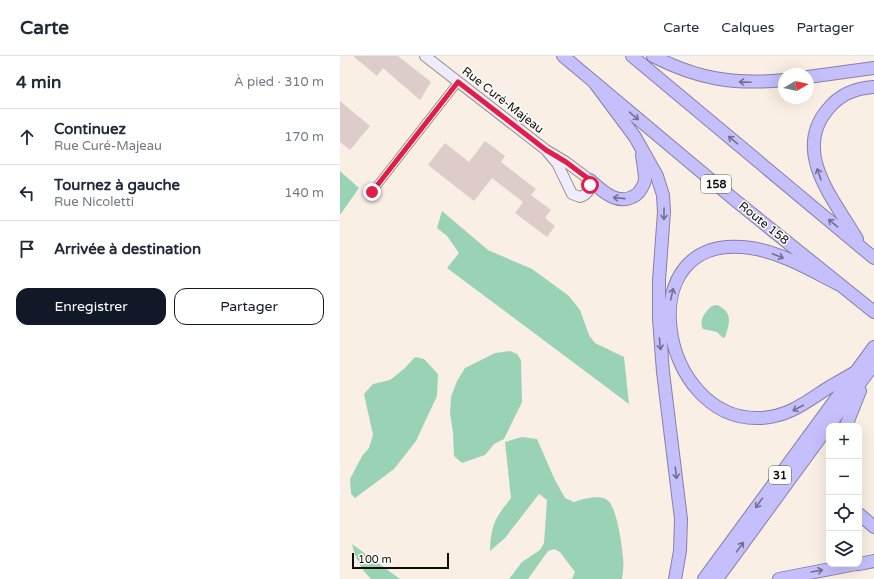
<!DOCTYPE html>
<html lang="fr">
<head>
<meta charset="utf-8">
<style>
	:root { --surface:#fff; --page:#f2f2f3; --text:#1f2937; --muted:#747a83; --line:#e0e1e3; --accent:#111827 }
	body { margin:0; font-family:"Varela Round",sans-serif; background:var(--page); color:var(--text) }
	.controls { position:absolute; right:12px; bottom:12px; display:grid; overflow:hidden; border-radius:8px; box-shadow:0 4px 16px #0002 }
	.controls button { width:36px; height:36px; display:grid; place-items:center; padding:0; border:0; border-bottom:1px solid var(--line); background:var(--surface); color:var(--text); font:20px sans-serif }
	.compass { position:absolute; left:438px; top:12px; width:36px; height:36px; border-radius:50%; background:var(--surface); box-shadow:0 4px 16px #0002; rotate:81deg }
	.scale { position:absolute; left:12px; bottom:10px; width:97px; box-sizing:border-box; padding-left:4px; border:2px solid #110d0a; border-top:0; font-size:11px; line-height:14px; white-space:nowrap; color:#110d0a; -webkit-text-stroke:3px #fefefe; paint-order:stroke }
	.stop { position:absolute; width:12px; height:12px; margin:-9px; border:3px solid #e11d48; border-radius:50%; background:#fff }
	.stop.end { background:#e11d48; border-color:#fff; box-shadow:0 1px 4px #0008 }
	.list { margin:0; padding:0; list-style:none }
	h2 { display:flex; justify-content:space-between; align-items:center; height:52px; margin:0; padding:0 16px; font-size:17px }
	h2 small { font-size:13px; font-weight:400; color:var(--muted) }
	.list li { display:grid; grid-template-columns:26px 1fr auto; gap:12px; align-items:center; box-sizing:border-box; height:56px; padding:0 16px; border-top:1px solid var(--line) }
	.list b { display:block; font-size:15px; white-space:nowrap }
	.list p { margin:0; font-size:13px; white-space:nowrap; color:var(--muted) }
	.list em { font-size:13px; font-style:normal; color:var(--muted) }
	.actions { display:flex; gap:8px; padding:12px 16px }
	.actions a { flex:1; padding:9px 0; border:1px solid var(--accent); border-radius:12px; text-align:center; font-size:14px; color:var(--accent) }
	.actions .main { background:var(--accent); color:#fff }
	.icon { flex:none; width:22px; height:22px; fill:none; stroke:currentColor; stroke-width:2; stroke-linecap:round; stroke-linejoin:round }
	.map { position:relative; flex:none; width:534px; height:523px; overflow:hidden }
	header { display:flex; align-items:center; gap:24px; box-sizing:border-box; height:56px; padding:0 20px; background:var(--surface); border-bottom:1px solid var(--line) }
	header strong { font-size:19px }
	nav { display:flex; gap:22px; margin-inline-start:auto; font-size:14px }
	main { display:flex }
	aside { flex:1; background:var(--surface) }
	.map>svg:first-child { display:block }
	.green { fill:#9ad2b5 }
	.building { fill:#ddccc9 }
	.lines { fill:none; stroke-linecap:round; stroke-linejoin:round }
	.street-casing { stroke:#9a8f85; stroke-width:9 }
	.secondary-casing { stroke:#9a8f85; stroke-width:12 }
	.highway-casing { stroke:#8681a7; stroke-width:14 }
	.street { stroke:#fff; stroke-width:7 }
	.secondary { stroke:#eeecfe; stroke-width:10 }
	.highway { stroke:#c5bffc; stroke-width:12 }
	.oneway { stroke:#746f8f }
	.route { stroke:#e11d48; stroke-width:5 }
	.labels { text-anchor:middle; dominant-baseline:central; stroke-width:3; stroke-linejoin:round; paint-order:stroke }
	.shield { fill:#fefefe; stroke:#585553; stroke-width:1 }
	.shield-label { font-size:11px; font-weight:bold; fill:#110d0a }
	.street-label { font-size:12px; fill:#110d0a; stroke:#fefefe }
</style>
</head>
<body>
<header>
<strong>Carte</strong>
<nav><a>Carte</a><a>Calques</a><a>Partager</a></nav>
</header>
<main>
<aside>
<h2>4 min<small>À pied · 310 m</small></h2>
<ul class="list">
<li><svg class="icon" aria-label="ahead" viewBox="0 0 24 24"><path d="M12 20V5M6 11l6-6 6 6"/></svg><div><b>Continuez</b><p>Rue Curé-Majeau</p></div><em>170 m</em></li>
<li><svg class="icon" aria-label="left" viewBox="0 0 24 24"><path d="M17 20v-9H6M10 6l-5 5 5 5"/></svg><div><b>Tournez à gauche</b><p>Rue Nicoletti</p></div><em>140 m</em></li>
<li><svg class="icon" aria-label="arrive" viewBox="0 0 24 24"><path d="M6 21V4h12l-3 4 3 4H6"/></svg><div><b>Arrivée à destination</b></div></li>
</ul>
<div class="actions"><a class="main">Enregistrer</a><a>Partager</a></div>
</aside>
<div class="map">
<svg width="534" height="523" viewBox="0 0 534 523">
	<rect width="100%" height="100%" fill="#faefe4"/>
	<!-- green -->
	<path class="green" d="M0,115L19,132L0,159Z
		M102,155L148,194L192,213L229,240L240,254L249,279L255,287L284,301L289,348L107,212L119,197L107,180L97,172Z
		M377,249C393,256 390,267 385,281L383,282L377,276L363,273C358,264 366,255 372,250Z
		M170,295L177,298L181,304L182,346L164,383L154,388L145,399L122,407L114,400L113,376L110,357L111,341L117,325L125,312L155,297Z
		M75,301L84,303L98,318L97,340L76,385L54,413L15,442L11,438L10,423L22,400L29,392L33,379L24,338L33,328L50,324L65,312Z
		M182,381L197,383L214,422L225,442L234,446C243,443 257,439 266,443C277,449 282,490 283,502C284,508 283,516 282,523H232L235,516L220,496L214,493L208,495L188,523H169L182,506L200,494L204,487L207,444L199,438L165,482L150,495C151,469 155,462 171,442L165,386Z
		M12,488L60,523H31C21,513 15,502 12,488Z"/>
	<!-- building -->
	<path class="building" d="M13,0H58L91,26L80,44L43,12L37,20Z
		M0,45L30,70L10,94L0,86Z
		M145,85L165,100L161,106L196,133L191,139L211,154L205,162L215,170L207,181L175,157L183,146L152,122L134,145L88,109L105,87L129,106Z"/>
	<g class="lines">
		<!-- street casing -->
		<g class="street-casing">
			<path id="street" d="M32,136L118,26"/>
		</g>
		<!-- secondary casing -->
		<g class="secondary-casing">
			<path id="secondary" d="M85,0L206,94L226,106L250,124C250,133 249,138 240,141L232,138L217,107L206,94"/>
		</g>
		<!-- highway casing -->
		<g class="highway-casing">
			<path id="highway" d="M223,0L396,145L534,256
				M292,0L534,202
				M313,0C357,23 395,29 444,24
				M468,21L534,12
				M254,26L295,81L317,120L323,139L324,156L319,224V263L323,316L341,463L340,495L335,523
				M250,124C262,135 278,151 296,139C300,136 304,129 305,124C305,116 303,107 302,99
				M517,183C495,145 451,96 488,53C500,38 516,32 534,31
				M500,229C472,215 443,197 411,192C286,173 318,367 421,362C451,360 467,345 491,330C500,325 509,320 517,315
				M506,370L520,335
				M519,458L534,471
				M519,508L534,505
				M364,523L534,291
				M377,523L534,308
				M439,523L516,508"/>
		</g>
		<!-- street -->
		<use href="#street" class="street"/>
		<!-- secondary -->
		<use href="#secondary" class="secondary"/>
		<!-- highway -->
		<use href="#highway" class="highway"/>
	</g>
	<!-- one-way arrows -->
	<defs><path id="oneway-shaft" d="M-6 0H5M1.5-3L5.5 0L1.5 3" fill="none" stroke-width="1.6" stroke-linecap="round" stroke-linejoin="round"/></defs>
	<g class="oneway">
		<use href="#oneway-shaft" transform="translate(405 26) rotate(-178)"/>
		<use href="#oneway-shaft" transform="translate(294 60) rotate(40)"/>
		<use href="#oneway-shaft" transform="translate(393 84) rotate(-140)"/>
		<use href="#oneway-shaft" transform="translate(479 118) rotate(-109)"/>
		<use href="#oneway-shaft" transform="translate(279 142) rotate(-174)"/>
		<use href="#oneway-shaft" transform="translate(324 158) rotate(91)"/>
		<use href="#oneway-shaft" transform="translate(493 167) rotate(-140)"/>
		<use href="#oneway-shaft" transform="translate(438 200) rotate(21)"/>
		<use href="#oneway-shaft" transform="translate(332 238) rotate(-77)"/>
		<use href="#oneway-shaft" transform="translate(320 288) rotate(84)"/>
		<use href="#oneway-shaft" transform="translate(458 352) rotate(153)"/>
		<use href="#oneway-shaft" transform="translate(336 417) rotate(83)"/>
		<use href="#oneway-shaft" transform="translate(419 447) rotate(126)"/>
		<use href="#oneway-shaft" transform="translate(400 491) rotate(-54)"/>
		<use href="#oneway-shaft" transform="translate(477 515) rotate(-10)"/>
	</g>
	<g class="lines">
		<!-- route -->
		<path class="route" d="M32,136L118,26L206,94L226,106L250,124V129"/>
	</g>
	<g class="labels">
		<!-- shield labels -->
		<g class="shield">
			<rect x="361" y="119" width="30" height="18" rx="3"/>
			<rect x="429" y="410" width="22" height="18" rx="3"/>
		</g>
		<g class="shield-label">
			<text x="376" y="128">158</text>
			<text x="440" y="419">31</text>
		</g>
		<!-- street labels -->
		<g class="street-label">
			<text transform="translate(163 44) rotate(38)">Rue Curé-Majeau</text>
			<text transform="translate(424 167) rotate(39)">Route 158</text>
		</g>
	</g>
</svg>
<div class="controls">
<button>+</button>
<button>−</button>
<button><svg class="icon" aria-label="locate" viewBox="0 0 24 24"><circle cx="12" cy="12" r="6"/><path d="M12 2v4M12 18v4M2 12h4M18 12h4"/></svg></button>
<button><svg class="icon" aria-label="layers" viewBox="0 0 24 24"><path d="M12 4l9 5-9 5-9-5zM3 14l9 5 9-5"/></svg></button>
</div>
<svg class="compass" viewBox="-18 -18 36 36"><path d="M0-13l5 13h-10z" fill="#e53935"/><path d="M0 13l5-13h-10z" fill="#747a83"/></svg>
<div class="scale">100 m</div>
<div class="stop" style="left:250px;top:129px"></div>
<div class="stop end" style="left:32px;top:136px"></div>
</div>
</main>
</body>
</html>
